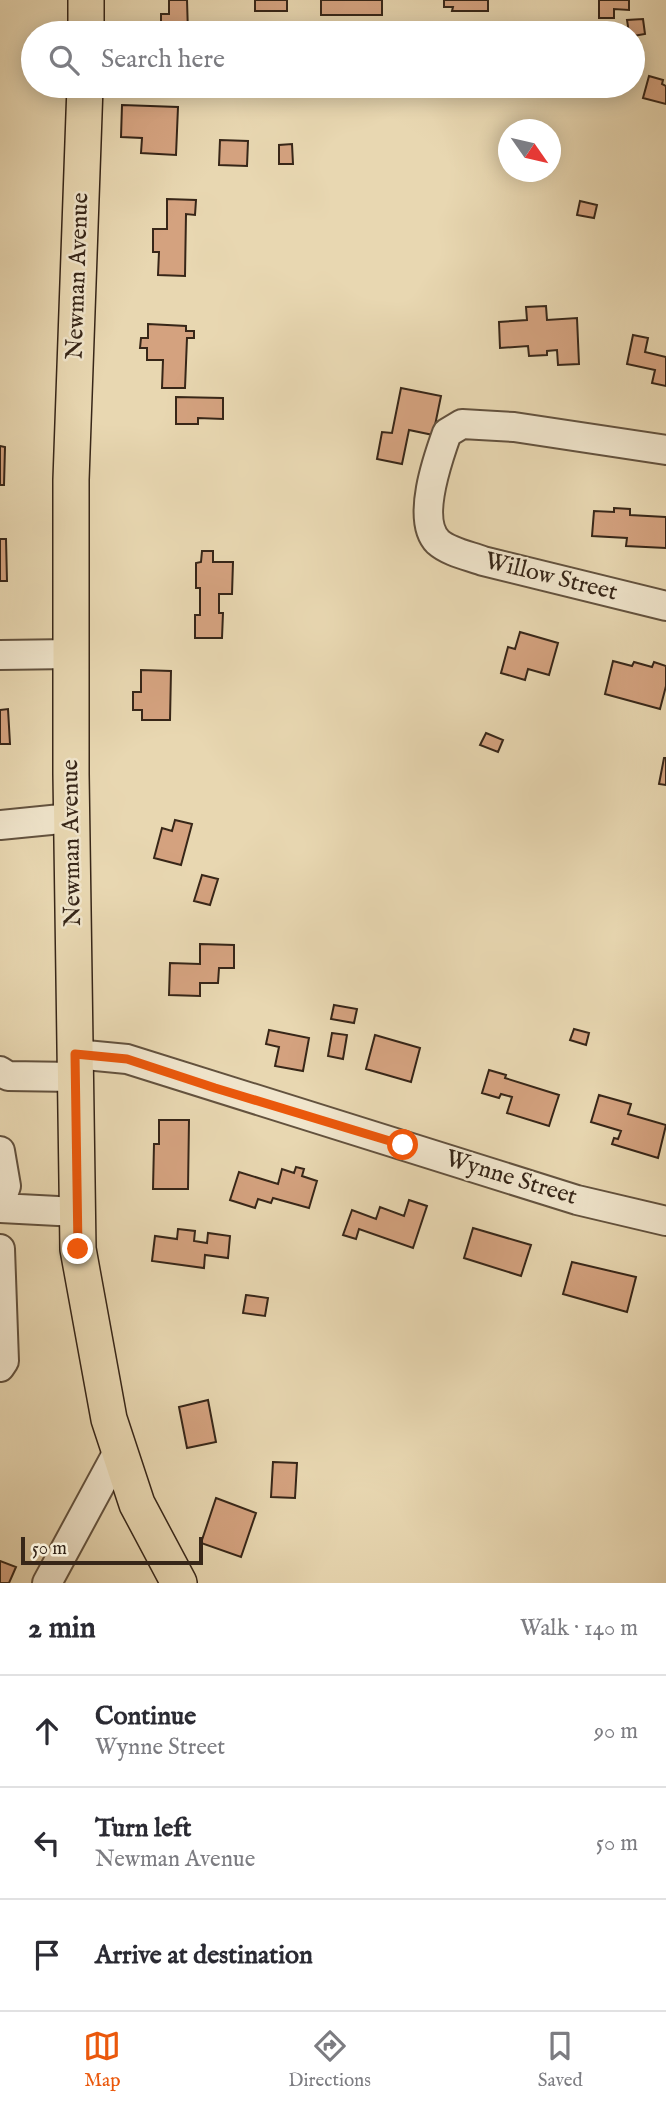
<!DOCTYPE html>
<html lang="en">
<head>
<meta charset="utf-8">
<style>
	:root { --surface:#fff; --page:#f2f2f3; --text:#2b2b33; --muted:#7c7c81; --line:#e1e1e2; --accent:#ea580c }
	body { margin:0; font-family:"IM FELL English",serif; background:var(--page); color:var(--text) }
	.compass { position:absolute; left:498px; top:119px; width:63px; height:63px; border-radius:50%; background:var(--surface); box-shadow:0 4px 18px #0003; rotate:124deg }
	.scale { position:absolute; left:21px; bottom:18px; width:182px; box-sizing:border-box; padding-left:7px; border:4px solid #372618; border-top:0; font-size:19px; line-height:24px; white-space:nowrap; color:#372618; -webkit-text-stroke:5px #f0e5cc; paint-order:stroke }
	.stop { position:absolute; width:21px; height:21px; margin:-16px; border:5px solid #ea580c; border-radius:50%; background:#fff }
	.stop.end { background:#ea580c; border-color:#fff; box-shadow:0 2px 7px #0008 }
	.list { margin:0; padding:0; list-style:none }
	h2 { display:flex; justify-content:space-between; align-items:center; height:91px; margin:0; padding:0 28px; font-size:30px }
	h2 small { font-size:23px; font-weight:400; color:var(--muted) }
	.list li { display:grid; grid-template-columns:46px 1fr auto; gap:21px; align-items:center; box-sizing:border-box; height:112px; padding:0 28px; border-top:2px solid var(--line) }
	.list b { display:block; font-size:26px; white-space:nowrap }
	.list p { margin:0; font-size:23px; white-space:nowrap; color:var(--muted) }
	.list em { font-size:23px; font-style:normal; color:var(--muted) }
	.icon { flex:none; width:38px; height:38px; fill:none; stroke:currentColor; stroke-width:2; stroke-linecap:round; stroke-linejoin:round }
	.map { position:relative; flex:none; width:666px; height:1583px; overflow:hidden }
	.search { position:absolute; background:var(--surface); box-shadow:0 4px 18px #0003; left:21px; right:21px; top:21px; height:77px; display:flex; align-items:center; gap:18px; box-sizing:border-box; padding:0 24px; border-radius:38px; color:var(--muted); font-size:26px }
	.sheet { height:427px; background:var(--surface) }
	nav { display:flex; justify-content:space-around; align-items:center; box-sizing:border-box; height:98px; border-top:2px solid var(--line); background:var(--surface); font-size:19px; color:var(--muted) }
	nav a { display:grid; justify-items:center; gap:4px }
	nav .on { color:var(--accent) }
	.map>svg:first-child { display:block }
	.building { fill:#d4a27f; stroke:#372618; stroke-width:2 }
	.lines { fill:none; stroke-linecap:round; stroke-linejoin:round }
	.minor-casing { stroke:#63523e; stroke-width:32 }
	.major-casing { stroke:#372618; stroke-width:38 }
	.minor { stroke:#f0e5cc; stroke-width:28 }
	.major { stroke:#e8d7b1; stroke-width:35 }
	.route { stroke:#ea580c; stroke-width:9 }
	.labels { text-anchor:middle; dominant-baseline:central; stroke-width:5; stroke-linejoin:round; paint-order:stroke }
	.street-label { font-size:24px; fill:#372618; stroke:#f0e5cc }
</style>
</head>
<body>
<div class="map">
<svg width="666" height="1583" viewBox="0 0 666 1583">
	<rect width="100%" height="100%" fill="#e8d7b1"/>
	<filter id="stains"><feTurbulence type="fractalNoise" baseFrequency=".00286" numOctaves="4"/><feColorMatrix values="0 0 0 0 .2 0 0 0 0 .09 0 0 0 0 .02 0 0 0 .5 -.17"/></filter>
	<radialGradient id="worn" r=".72"><stop offset=".6" stop-color="#630" stop-opacity="0"/><stop offset="1" stop-color="#630" stop-opacity=".3"/></radialGradient>
	<!-- building -->
	<path class="building" d="M169,0H187L188,33H157L156,27H161V14H169Z
		M255,0H287V11H255Z
		M321,0H382V15H321Z
		M444,0H488V11H452L453,7H444Z
		M599,0H629V10L614,9V18H599Z
		M643,19L645,34L633,36V33H629L627,20Z
		M649,76L663,80L662,84L666,86V104L643,98Z
		M122,105L178,107L176,155L141,153L142,138L121,137Z
		M220,140L248,141L247,166L219,165Z
		M292,144L293,164H279V145Z
		M167,199L196,200L195,215L186,214L185,276L158,275L159,252H153V229H167Z
		M580,201L597,205L594,218L577,215Z
		M546,306L547,320L577,318L579,364L558,365L557,350L547,351V355L529,356L528,346L500,348L499,322L527,320L526,307Z
		M148,324L186,326V331H194V338H187L185,388H162L163,360H147V348H140L141,338H148Z
		M633,335L648,338L645,352L666,357V386L652,383L655,370L627,364Z
		M401,388L441,396L433,435L409,430L402,464L377,459L382,432L392,433Z
		M176,397L223,398V419L198,418V424H176Z
		M0,446L5,447L4,485H0Z
		M614,508L630,509V515L666,517V548L626,546L627,538L592,536L594,511L614,512Z
		M0,539H6L7,581H0Z
		M202,551H213V562H233L232,594H219V613H223L222,638H195V615H200V588H196V563L201,562Z
		M520,632L558,643L549,675L528,669L525,680L501,673L508,647L515,649Z
		M613,661L632,666L634,662L652,667L654,662L666,666V686L660,709L605,694Z
		M141,670L171,671L170,720H142V710H133V692H141Z
		M8,709L10,744H0V710Z
		M486,733L503,740L498,752L480,745Z
		M664,758H666V785L659,784Z
		M175,820L192,824L181,865L154,858L162,828L172,831Z
		M202,875L218,879L210,905L194,901Z
		M200,944L234,945V968H219L218,983H200V996L169,995L170,963L200,964Z
		M334,1005L357,1009L354,1023L331,1019Z
		M574,1029L589,1033L586,1045L570,1040Z
		M269,1030L309,1038L303,1071L275,1066L279,1047L266,1044Z
		M332,1033L347,1035L343,1059L328,1056Z
		M375,1035L420,1048L411,1082L366,1069Z
		M489,1070L506,1075L505,1078L559,1095L549,1126L507,1113L512,1097L501,1094L499,1098L482,1093Z
		M599,1095L631,1104L628,1114L666,1125L658,1158L612,1144L614,1138L618,1139L621,1131L591,1122Z
		M159,1120H189L188,1189H153L154,1144H159Z
		M296,1167L304,1169L302,1176L317,1181L309,1208L273,1198L271,1203L258,1199L255,1208L230,1200L239,1172L278,1184L282,1169L294,1173Z
		M409,1200L427,1206L413,1248L359,1229L356,1239L343,1235L352,1210L376,1219L380,1207L404,1216Z
		M473,1228L531,1245L521,1276L464,1258Z
		M178,1229L195,1231L194,1241L207,1243L208,1233L230,1236L228,1258L205,1255L204,1268L152,1261L155,1236L177,1239Z
		M572,1262L636,1277L627,1312L563,1294Z
		M246,1295L268,1298L265,1316L243,1313Z
		M208,1400L216,1442L187,1448L179,1407Z
		M273,1462L297,1463L295,1498L271,1497Z
		M216,1498L256,1513L241,1557L201,1543Z
		M0,1561L16,1567L9,1583H0Z"/>
	<g class="lines">
		<!-- minor casing -->
		<g class="minor-casing">
			<path id="minor" d="M666,450L514,427L462,424L447,433C438,458 416,520 438,542C449,552 470,556 483,561L666,606
				M0,655L71,654
				M0,825L71,818
				M75,1054L127,1059L577,1200L666,1221
				M0,1071L8,1076L75,1077
				M0,1151L6,1186L0,1203
				M0,1208L77,1212
				M0,1249L4,1361L0,1367
				M47,1583L119,1450"/>
		</g>
		<!-- major casing -->
		<g class="major-casing">
			<path id="major" d="M86,33V0
				M85,86L71,480V774L78,1249L109,1419L137,1504L179,1583"/>
		</g>
		<!-- minor -->
		<use href="#minor" class="minor"/>
		<!-- major -->
		<use href="#major" class="major"/>
	</g>
	<g class="lines">
		<!-- route -->
		<path class="route" d="M78,1249L75,1054L127,1059L215,1088L403,1145"/>
	</g>
	<g class="labels">
		<!-- street labels -->
		<g class="street-label">
			<text transform="translate(78 276) rotate(-88)">Newman Avenue</text>
			<text transform="translate(551 577) rotate(14)">Willow Street</text>
			<text transform="translate(72 843) rotate(-91)">Newman Avenue</text>
			<text transform="translate(511 1178) rotate(17)">Wynne Street</text>
		</g>
	</g>
	<rect width="100%" height="100%" filter="url(#stains)"/>
	<rect width="100%" height="100%" fill="url(#worn)"/>
</svg>
<svg class="compass" viewBox="-18 -18 36 36"><path d="M0-13l5 13h-10z" fill="#e53935"/><path d="M0 13l5-13h-10z" fill="#7c7c81"/></svg>
<div class="scale">50 m</div>
<div class="stop" style="left:403px;top:1145px"></div>
<div class="stop end" style="left:78px;top:1249px"></div>
<div class="search"><svg class="icon" aria-label="search" viewBox="0 0 24 24"><circle cx="10" cy="10" r="6"/><path d="M15 15l6 6"/></svg>Search here</div>
</div>
<section class="sheet">
<h2>2 min<small>Walk · 140 m</small></h2>
<ul class="list">
<li><svg class="icon" aria-label="ahead" viewBox="0 0 24 24"><path d="M12 20V5M6 11l6-6 6 6"/></svg><div><b>Continue</b><p>Wynne Street</p></div><em>90 m</em></li>
<li><svg class="icon" aria-label="left" viewBox="0 0 24 24"><path d="M17 20v-9H6M10 6l-5 5 5 5"/></svg><div><b>Turn left</b><p>Newman Avenue</p></div><em>50 m</em></li>
<li><svg class="icon" aria-label="arrive" viewBox="0 0 24 24"><path d="M6 21V4h12l-3 4 3 4H6"/></svg><div><b>Arrive at destination</b></div></li>
</ul>
</section>
<nav>
<a class="on"><svg class="icon" aria-label="map" viewBox="0 0 24 24"><path d="M3 6l6-2 6 2 6-2v14l-6 2-6-2-6 2zM9 4v14M15 6v14"/></svg>Map</a>
<a><svg class="icon" aria-label="directions" viewBox="0 0 24 24"><path d="M12 3l9 9-9 9-9-9zM9 14v-3h6M13 9l2 2-2 2"/></svg>Directions</a>
<a><svg class="icon" aria-label="saved" viewBox="0 0 24 24"><path d="M7 4h10v16l-5-4-5 4z"/></svg>Saved</a>
</nav>
</body>
</html>
